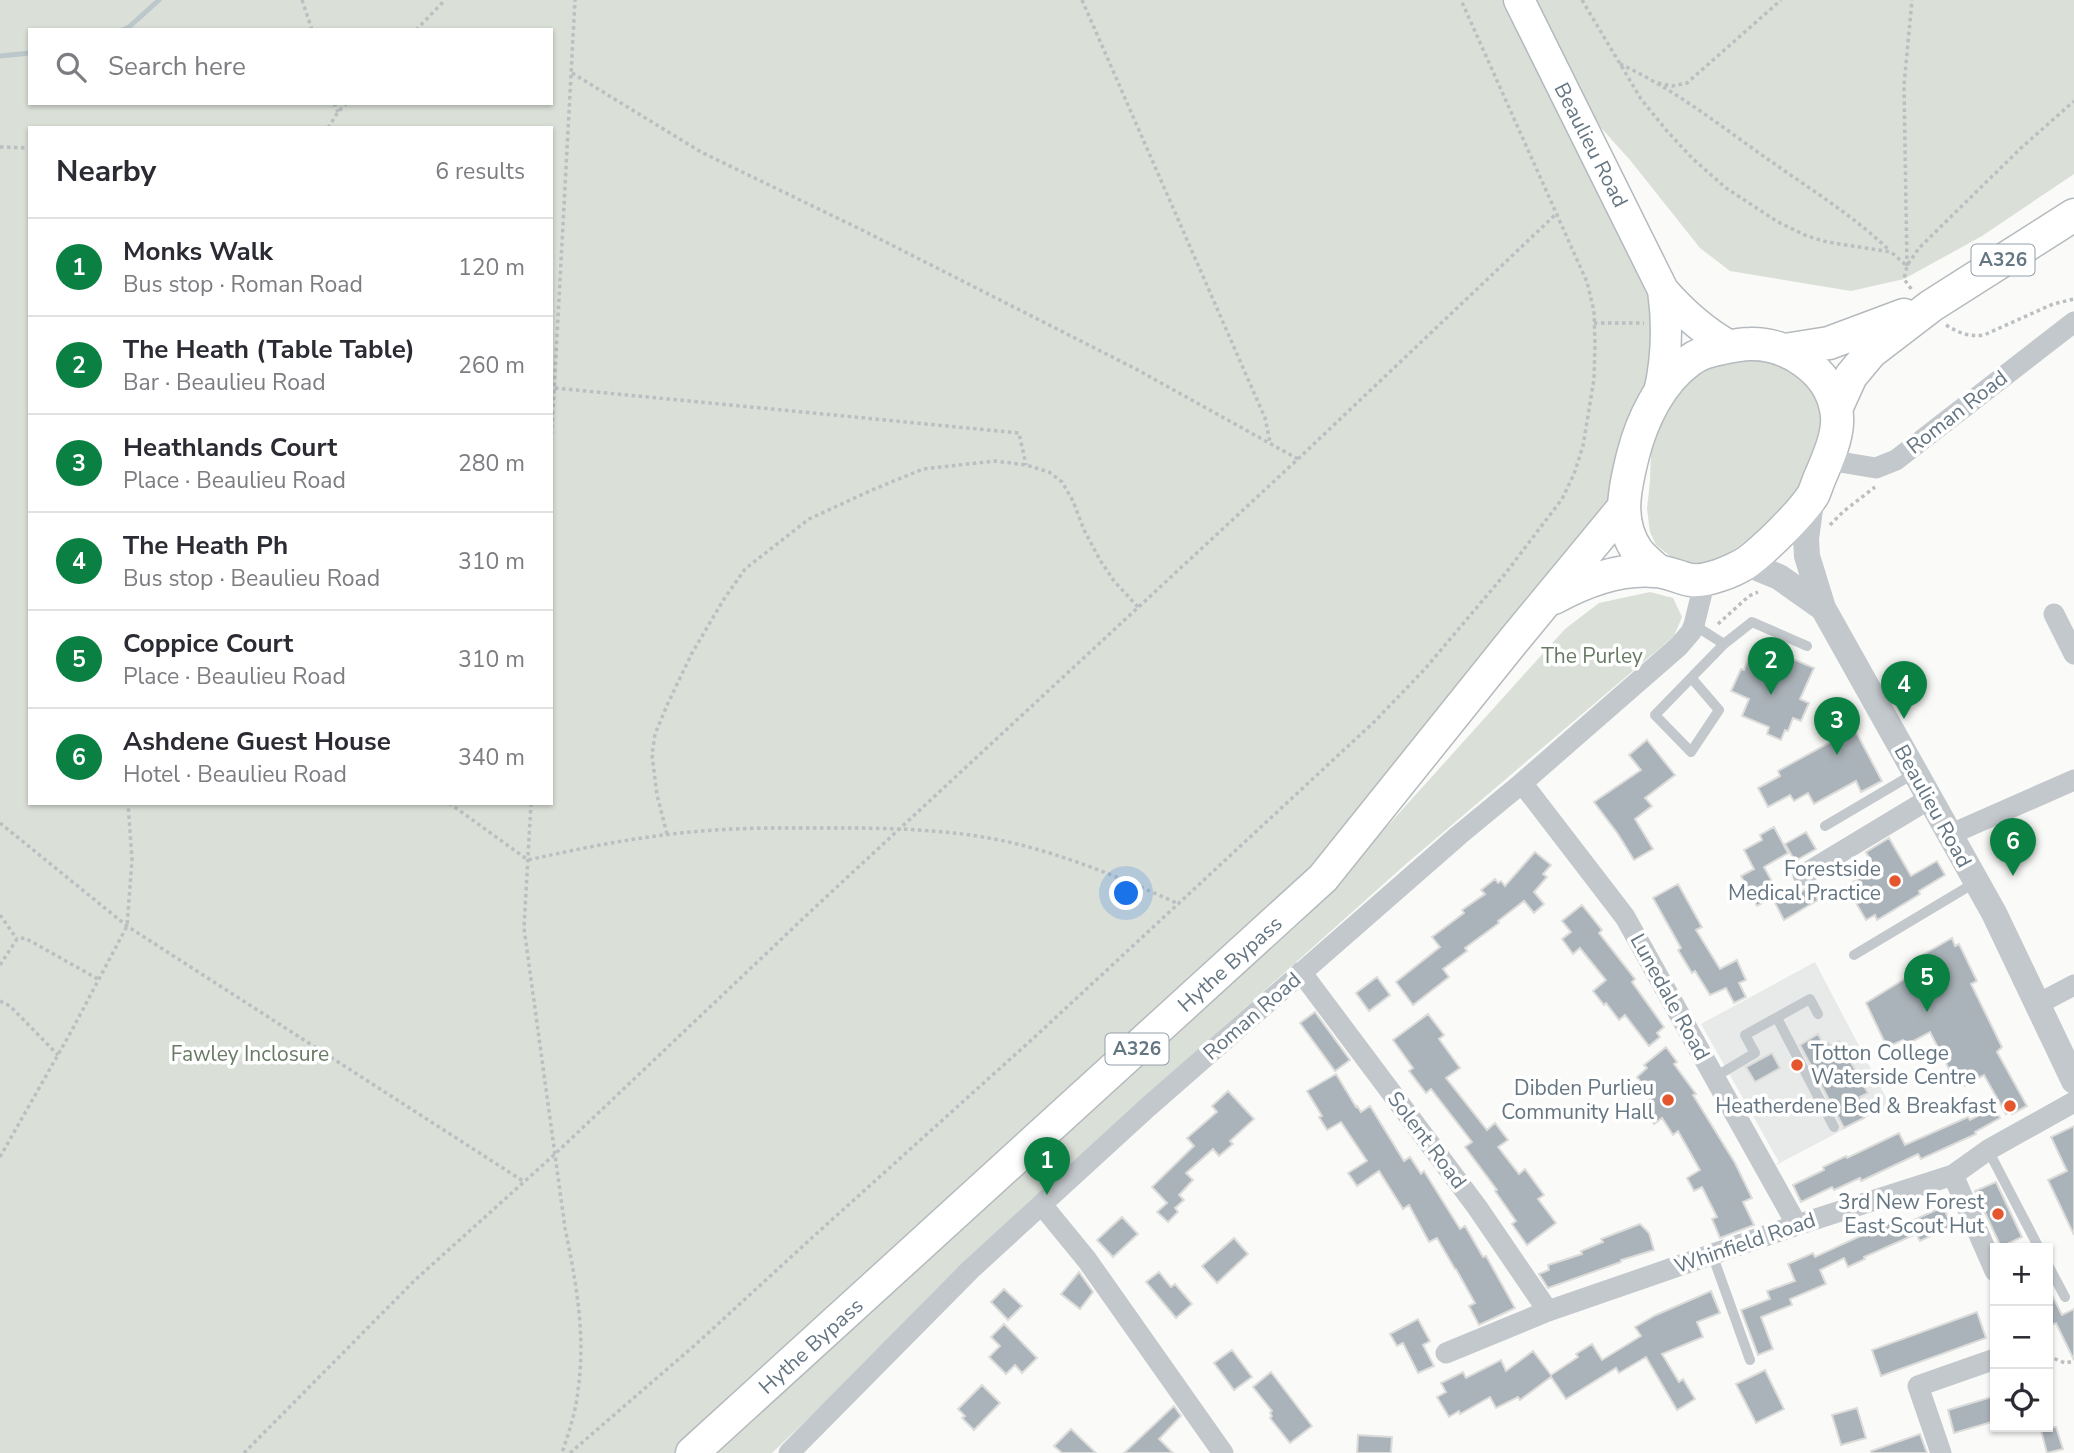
<!DOCTYPE html>
<html lang="en">
<head>
<meta charset="utf-8">
<style>
	:root { --surface:#fff; --page:#f7f7f7; --text:#2b2b33; --muted:#7c7c81; --line:#e1e1e2; --accent:#0b8043 }
	body { margin:0; font-family:"Nunito Sans",sans-serif; background:var(--page); color:var(--text) }
	.controls { position:absolute; right:21px; bottom:21px; display:grid; overflow:hidden; border-radius:0px; box-shadow:0 2px 5px #0004 }
	.controls button { width:63px; height:63px; display:grid; place-items:center; padding:0; border:0; border-bottom:2px solid var(--line); background:var(--surface); color:var(--text); font:35px sans-serif }
	.you { position:absolute; left:1127px; top:894px; width:24px; height:24px; margin:-18px; border:5px solid #fff; border-radius:50%; background:#1a73e8; box-shadow:0 0 0 10px #1a73e833 }
	.badge { display:grid; place-items:center; width:46px; height:46px; border-radius:50%; background:var(--accent); color:#fff; font-size:23px; font-weight:700 }
	.pin { position:absolute; translate:-50% -58px; filter:drop-shadow(0 2px 4px #0008) }
	.pin::after { content:''; position:absolute; top:37px; width:24px; height:21px; background:inherit; clip-path:polygon(0 0,100% 0,50% 100%) }
	.list { margin:0; padding:0; list-style:none }
	h2 { display:flex; justify-content:space-between; align-items:center; height:91px; margin:0; padding:0 28px; font-size:30px }
	h2 small { font-size:23px; font-weight:400; color:var(--muted) }
	.list li { display:grid; grid-template-columns:46px 1fr auto; gap:21px; align-items:center; box-sizing:border-box; height:98px; padding:0 28px; border-top:2px solid var(--line) }
	.list b { display:block; font-size:26px; white-space:nowrap }
	.list p { margin:0; font-size:23px; white-space:nowrap; color:var(--muted) }
	.list em { font-size:23px; font-style:normal; color:var(--muted) }
	.icon { flex:none; width:38px; height:38px; fill:none; stroke:currentColor; stroke-width:2; stroke-linecap:round; stroke-linejoin:round }
	.map { position:relative; flex:none; width:2074px; height:1453px; overflow:hidden }
	.search { position:absolute; background:var(--surface); box-shadow:0 2px 5px #0004; left:28px; top:28px; width:525px; height:77px; display:flex; align-items:center; gap:18px; box-sizing:border-box; padding:0 24px; border-radius:0px; color:var(--muted); font-size:26px }
	.panel { position:absolute; background:var(--surface); box-shadow:0 2px 5px #0004; left:28px; top:126px; width:525px; height:679px; border-radius:0px }
	.map>svg:first-child { display:block }
	.built { fill:#e8e9e9 }
	.green { fill:#dadfd7; fill-rule:evenodd }
	.lines { fill:none; stroke-linecap:round; stroke-linejoin:round }
	.stream { stroke:#bbc7cb; stroke-width:5 }
	.building { fill:#aab3b9; stroke:#dcdcda; stroke-width:2 }
	.secondary-casing { stroke:#b3babf; stroke-width:33 }
	.primary-casing { stroke:#b5babe; stroke-width:35 }
	.path { stroke:#bbbfc2; stroke-width:3.5; stroke-dasharray:3.5 3.5; stroke-linecap:butt }
	.service { stroke:#c3c8cc; stroke-width:10 }
	.minor { stroke:#c3c8cc; stroke-width:21 }
	.tertiary { stroke:#c3c8cc; stroke-width:26 }
	.secondary { stroke:#fff; stroke-width:30 }
	.primary { stroke:#fff; stroke-width:32 }
	.poi-dot { fill:#e4572e; stroke:#fff; stroke-width:2.5 }
	.labels { text-anchor:middle; dominant-baseline:central; stroke-width:7; stroke-linejoin:round; paint-order:stroke }
	.shield { fill:#fff; stroke:#939fa8; stroke-width:2 }
	.shield-label { font-size:19px; font-weight:bold; fill:#657683 }
	.street-label { font-size:21px; fill:#657683; stroke:#fff }
	.park-label { font-size:21px; fill:#687a64; stroke:#fff }
	.poi-label { font-size:21px; fill:#657683; stroke:#fff; text-anchor:end }
</style>
</head>
<body>
<div class="map">
<svg width="2074" height="1453" viewBox="0 0 2074 1453">
	<rect width="100%" height="100%" fill="#fafaf8"/>
	<!-- built -->
	<path class="built" d="M1815,962L1890,1105L1774,1166L1779,1162L1701,1024Z"/>
	<!-- green -->
	<path class="green" d="M0,0H1510L1641,255L1661,344L1612,506L1299,890L684,1453H0ZM30,30H551V103H30ZM30,128H551V803H30Z
		M1532,0H2074V174L1982,236L1904,279L1851,291L1730,271L1700,248L1630,160L1593,119Z
		M1723,354L1789,365L1818,392L1826,429L1803,487L1763,529L1719,560L1705,564L1690,563L1670,556L1656,545L1650,532L1647,509L1650,481L1651,449L1671,402L1706,361Z
		M1650,592L1673,598L1682,617L1674,636L1406,864L1144,1098L772,1453H711L836,1338L1300,923L1565,629L1599,603Z"/>
	<g class="lines">
		<!-- stream -->
		<path class="stream" d="M122,30L129,27L159,0
			M0,56L30,53"/>
	</g>
	<!-- building -->
	<path class="building" d="M1760,645L1814,668L1800,699L1809,703L1801,721L1793,718L1788,731L1785,730L1781,740L1767,734L1769,727L1742,716L1749,699L1731,691L1741,669L1744,670L1749,656L1754,658Z
		M1846,713L1882,781L1861,792L1856,781L1814,804L1808,793L1794,801L1790,795L1768,807L1758,788L1780,776L1778,771L1834,740L1826,725Z
		M1647,740L1675,775L1645,798L1652,806L1635,819L1653,849L1634,860L1618,834L1594,802L1641,770L1629,755Z
		M1774,827L1788,853L1764,867L1779,894L1757,906L1741,876L1754,869L1744,850L1762,840L1760,835Z
		M1806,832L1816,849L1795,861L1785,844Z
		M1889,838L1911,876L1937,861L1945,875L1919,891L1920,894L1877,920L1875,915L1866,920L1846,886L1875,869L1866,852Z
		M1535,852L1551,865L1543,874L1547,877L1534,892L1544,904L1534,913L1524,901L1498,921L1499,923L1465,948L1467,951L1443,969L1449,977L1413,1005L1396,982L1440,947L1432,937L1464,913L1462,910L1485,894L1481,890L1495,879L1498,883L1501,881L1505,886Z
		M1678,884L1702,927L1696,930L1720,969L1737,960L1746,980L1739,983L1746,997L1734,1003L1726,988L1710,995L1695,971L1692,973L1678,950L1681,948L1653,898Z
		M1810,886L1818,900L1784,920L1773,899L1790,889L1794,896Z
		M1582,905L1602,930L1599,933L1635,979L1632,982L1664,1027L1657,1033L1660,1037L1649,1046L1625,1015L1619,1020L1606,1003L1604,1005L1593,991L1606,980L1580,948L1573,954L1562,939L1571,932L1562,921Z
		M1952,938L1955,946L1959,944L1977,981L1971,984L2002,1047L1997,1052L2027,1106L2012,1114L2011,1111L2006,1114L1984,1075L1964,1086L1957,1070L1951,1073L1930,1032L1906,1045L1903,1040L1887,1047L1866,1003L1919,970L1914,960Z
		M1377,977L1390,995L1369,1011L1356,993Z
		M1315,1012L1350,1060L1335,1071L1300,1023Z
		M1428,1014L1444,1035L1439,1039L1460,1068L1446,1078L1487,1130L1495,1123L1508,1140L1498,1147L1519,1174L1525,1169L1544,1195L1538,1199L1556,1223L1527,1245L1512,1224L1516,1221L1495,1191L1497,1190L1465,1147L1472,1142L1431,1089L1426,1093L1409,1071L1413,1068L1393,1040Z
		M1818,1034L1824,1045L1829,1043L1831,1046L1839,1041L1868,1093L1860,1097L1861,1100L1856,1103L1864,1118L1844,1128L1800,1045Z
		M1666,1047L1677,1062L1674,1064L1696,1094L1693,1095L1735,1163L1752,1198L1743,1202L1754,1225L1720,1238L1712,1219L1717,1217L1702,1187L1694,1191L1687,1178L1700,1170L1678,1131L1673,1135L1662,1118L1654,1124L1640,1106L1653,1097L1637,1077L1647,1068L1644,1065Z
		M1772,1053L1780,1068L1755,1082L1746,1067Z
		M1336,1074L1356,1107L1357,1106L1361,1112L1370,1106L1404,1161L1410,1157L1421,1174L1424,1171L1460,1229L1465,1226L1483,1257L1486,1256L1515,1308L1479,1325L1469,1306L1475,1303L1456,1269H1455L1437,1238L1429,1242L1409,1205L1403,1209L1379,1171L1357,1186L1348,1173L1367,1161L1341,1122L1327,1130L1319,1117L1322,1116L1307,1091Z
		M1228,1091L1254,1119L1230,1141L1233,1144L1219,1156L1213,1149L1186,1173L1193,1180L1179,1195L1184,1200L1175,1208L1178,1212L1168,1222L1157,1212L1167,1203L1152,1187L1194,1146L1187,1138L1217,1112L1212,1106Z
		M1994,1107L2000,1118L1975,1132L1976,1134L1921,1159L1918,1154L1861,1181L1860,1178L1834,1190L1832,1187L1801,1202L1793,1185L1824,1170L1823,1167L1846,1156L1847,1158L1899,1133L1905,1145L1968,1117L1970,1120Z
		M2074,1126V1235L2048,1180L2067,1171L2051,1137Z
		M1996,1182L2022,1237L2001,1247L1975,1191Z
		M1943,1207L1952,1226L1920,1241L1916,1234L1864,1257L1865,1259L1848,1267L1844,1258L1820,1270L1826,1284L1790,1299L1792,1305L1761,1317L1773,1349L1758,1355L1741,1310L1770,1299L1767,1291L1795,1281L1788,1264L1813,1253L1815,1257L1895,1220L1898,1227Z
		M1122,1217L1138,1234L1113,1257L1097,1240Z
		M1640,1224L1649,1233L1654,1250L1621,1260V1262L1548,1288L1539,1274L1549,1270L1548,1265L1582,1254L1581,1251L1603,1242L1601,1239Z
		M1234,1238L1248,1254L1217,1283L1202,1266Z
		M1079,1272L1093,1292L1080,1309L1061,1294Z
		M1159,1272L1171,1287L1175,1284L1192,1304L1176,1318L1146,1282Z
		M2048,1287L2062,1315L2074,1309V1360L2056,1323L2048,1327Z
		M1004,1289L1022,1306L1008,1320L991,1302Z
		M1711,1291L1720,1313L1697,1322L1703,1337L1662,1354L1679,1382L1683,1379L1695,1399L1677,1410L1646,1357L1619,1373L1616,1368L1566,1399L1551,1377L1520,1400L1518,1397L1496,1408L1490,1397L1460,1414L1459,1411L1449,1417L1437,1397L1446,1392L1441,1383L1463,1372L1466,1378L1501,1360L1506,1371L1533,1351L1551,1375L1578,1357L1576,1354L1592,1344L1602,1360L1641,1336L1635,1327L1656,1315Z
		M1977,1312L1986,1338L1881,1376L1872,1350Z
		M1418,1319L1430,1341L1423,1345L1434,1366L1418,1373L1403,1343L1397,1346L1390,1334Z
		M1004,1324L1037,1358L1022,1373L1015,1365L1006,1374L989,1357L1000,1346L991,1337Z
		M1232,1350L1252,1377L1234,1390L1214,1363Z
		M1765,1370L1784,1409L1756,1423L1736,1384Z
		M1271,1372L1312,1426L1290,1443L1270,1418L1272,1416L1270,1413L1272,1411L1253,1387Z
		M982,1385L1000,1403L974,1430L962,1418L965,1416L958,1409Z
		M1995,1396V1421L1954,1433L1948,1410Z
		M1174,1406L1181,1416L1159,1439L1173,1453H1124Z
		M1857,1408L1866,1438L1841,1445L1832,1415Z
		M2040,1427H2056L2063,1449L2047,1453Z
		M1071,1429L1096,1453H1062L1054,1446Z
		M1920,1434L1927,1453H1872L1871,1451Z
		M1358,1435L1392,1437L1391,1453H1357Z"/>
	<g class="lines">
		<!-- secondary casing -->
		<g class="secondary-casing">
			<path id="secondary" d="M1519,0L1663,290C1683,313 1703,331 1730,346
				M1659,393C1667,358 1668,325 1663,290"/>
		</g>
		<!-- primary casing -->
		<g class="primary-casing">
			<path id="primary" d="M1785,350L1829,343L1904,315
				M1836,409L1851,376L1871,352L1931,306L2074,215
				M1554,598C1585,581 1620,568 1655,571C1667,571 1679,578 1691,580C1707,582 1733,571 1746,563C1764,550 1801,514 1813,495C1816,489 1818,481 1821,475C1829,456 1841,430 1836,409C1829,370 1787,343 1750,344C1741,344 1732,346 1723,348C1711,350 1699,353 1689,361C1660,382 1642,420 1633,455C1625,487 1616,522 1638,552C1643,558 1650,564 1657,570
				M692,1453L1323,878L1514,640L1623,508"/>
		</g>
		<!-- path -->
		<path class="path" d="M302,0L312,30
			M1082,0L1265,418L1270,442
			M1582,0L1641,99L1667,131L1693,159L1726,188L1778,222L1807,236L1827,242L1891,252L1907,266L1904,279L1912,290
			M416,30L445,0
			M1620,64C1673,88 1722,127 1769,160C1810,189 1854,216 1890,251
			M572,73L701,152L862,230L1134,368L1298,459
			M1658,83L1672,86L1687,83L1781,0
			M334,103L338,112
			M328,128L338,112L347,103
			M0,147L30,148
			M1908,264L1919,248L2021,148L2074,101
			M1907,266L1904,85L1912,0
			M1594,323H1644
			M1946,325C1959,333 1969,337 1984,335L2053,304L2074,299
			M555,388L1019,433L1026,465
			M551,449L575,0
			M1830,525L1844,511L1875,487
			M1718,624L1749,596L1758,592
			M449,803L528,860C582,848 636,837 691,832C740,827 790,828 840,828C901,828 965,830 1025,846C1078,860 1128,881 1179,904
			M531,803L524,928L565,1228C576,1281 586,1336 578,1390C576,1411 569,1432 562,1453
			M0,823L127,926L523,1181
			M667,834L657,795L652,755L655,734L668,703L692,653L724,599L745,569L809,519L872,490L923,469L995,461L1026,465L1049,472L1062,482L1073,501L1084,530L1100,560L1114,581L1138,607
			M0,915L17,939
			M0,965L17,939L25,938L98,979
			M0,1001L10,1006L58,1055
			M0,1157L72,1030L127,926L132,860L128,803
			M2048,1356L2065,1363L2074,1361
			M244,1453L415,1280L555,1154L811,911L1298,459L1555,215
			M570,1453L695,1345L815,1235L1038,1034L1374,722L1424,670L1505,574L1562,499L1574,474L1583,446L1594,379L1595,345L1594,311L1587,282L1461,0"/>
		<!-- service -->
		<path class="service" d="M1694,625L1724,644L1752,622L1807,646
			M1694,681L1719,710L1691,752L1655,715L1724,644
			M1825,826L1915,773
			M1854,955L1976,882
			M1777,1018L1834,1127
			M1715,1077L1755,1053L1745,1035L1810,999L1818,1014
			M1988,1150L2039,1248
			M1712,1254L1750,1360
			M2048,1265L2065,1297"/>
		<!-- minor -->
		<path class="minor" d="M1828,460L1876,468L1896,460L2074,322
			M2054,614L2074,654
			M1522,783L1625,917L1797,1225
			M1949,835L2074,780
			M1803,875L1929,799
			M1301,972L1477,1207L1548,1311
			M2038,1004L2074,985
			M1953,1175L1995,1271
			M1042,1205L1087,1260L1223,1453
			M1446,1353L1548,1311L1797,1225L1953,1175L1988,1150L2074,1102
			M789,1453L970,1270L1148,1107L1459,835L1522,783L1679,646L1691,632L1694,625L1705,580
			M1941,1453L1918,1386L1995,1359"/>
		<!-- tertiary -->
		<path class="tertiary" d="M1812,495L1806,539L1807,556L1823,608L1994,913L2074,1081
			M1745,563L1779,577L1823,608"/>
		<!-- secondary -->
		<use href="#secondary" class="secondary"/>
		<!-- primary -->
		<use href="#primary" class="primary"/>
	</g>
	<!-- markers -->
	<g class="poi-dot">
		<circle cx="1895" cy="881" r="7"/>
		<circle cx="1797" cy="1065" r="7"/>
		<circle cx="1668" cy="1100" r="7"/>
		<circle cx="2010" cy="1106" r="7"/>
		<circle cx="1998" cy="1214" r="7"/>
	</g>
	<g class="labels">
		<!-- shield labels -->
		<g class="shield">
			<rect x="1971.5" y="244.5" width="63" height="31" rx="5"/>
			<rect x="1105.5" y="1033.5" width="63" height="31" rx="5"/>
		</g>
		<g class="shield-label">
			<text x="2003" y="260">A326</text>
			<text x="1137" y="1049">A326</text>
		</g>
		<!-- street labels -->
		<g class="street-label">
			<text transform="translate(1591 145) rotate(63)">Beaulieu Road</text>
			<text transform="translate(1957 412) rotate(-38)">Roman Road</text>
			<text transform="translate(1933 806) rotate(61)">Beaulieu Road</text>
			<text transform="translate(1230 964) rotate(-42)">Hythe Bypass</text>
			<text transform="translate(1670 997) rotate(61)">Lunedale Road</text>
			<text transform="translate(1252 1016) rotate(-41)">Roman Road</text>
			<text transform="translate(1427 1140) rotate(53)">Solent Road</text>
			<text transform="translate(1745 1243) rotate(-19)">Whinfield Road</text>
			<text transform="translate(811 1346) rotate(-42)">Hythe Bypass</text>
		</g>
		<!-- park labels -->
		<g class="park-label">
			<text x="1592" y="656">The Purley</text>
			<text x="250" y="1054">Fawley Inclosure</text>
		</g>
		<!-- poi labels -->
		<g class="poi-label">
			<text x="1881" y="869">Forestside<tspan x="1881" dy="24">Medical Practice</tspan></text>
			<text x="1811" y="1053" text-anchor="start">Totton College<tspan x="1811" dy="24">Waterside Centre</tspan></text>
			<text x="1654" y="1088">Dibden Purlieu<tspan x="1654" dy="24">Community Hall</tspan></text>
			<text x="1996" y="1106">Heatherdene Bed &amp; Breakfast</text>
			<text x="1984" y="1202">3rd New Forest<tspan x="1984" dy="24">East Scout Hut</tspan></text>
		</g>
	</g>
</svg>
<div class="controls">
<button>+</button>
<button>−</button>
<button><svg class="icon" aria-label="locate" viewBox="0 0 24 24"><circle cx="12" cy="12" r="6"/><path d="M12 2v4M12 18v4M2 12h4M18 12h4"/></svg></button>
</div>
<div class="you"></div>
<div class="pin badge" style="left:1047px;top:1195px">1</div>
<div class="pin badge" style="left:1771px;top:695px">2</div>
<div class="pin badge" style="left:1837px;top:755px">3</div>
<div class="pin badge" style="left:1904px;top:719px">4</div>
<div class="pin badge" style="left:1927px;top:1012px">5</div>
<div class="pin badge" style="left:2013px;top:876px">6</div>
<div class="search"><svg class="icon" aria-label="search" viewBox="0 0 24 24"><circle cx="10" cy="10" r="6"/><path d="M15 15l6 6"/></svg>Search here</div>
<section class="panel">
<h2>Nearby<small>6 results</small></h2>
<ul class="list">
<li><span class="badge">1</span><div><b>Monks Walk</b><p>Bus stop · Roman Road</p></div><em>120 m</em></li>
<li><span class="badge">2</span><div><b>The Heath (Table Table)</b><p>Bar · Beaulieu Road</p></div><em>260 m</em></li>
<li><span class="badge">3</span><div><b>Heathlands Court</b><p>Place · Beaulieu Road</p></div><em>280 m</em></li>
<li><span class="badge">4</span><div><b>The Heath Ph</b><p>Bus stop · Beaulieu Road</p></div><em>310 m</em></li>
<li><span class="badge">5</span><div><b>Coppice Court</b><p>Place · Beaulieu Road</p></div><em>310 m</em></li>
<li><span class="badge">6</span><div><b>Ashdene Guest House</b><p>Hotel · Beaulieu Road</p></div><em>340 m</em></li>
</ul>
</section>
</div>
</body>
</html>
